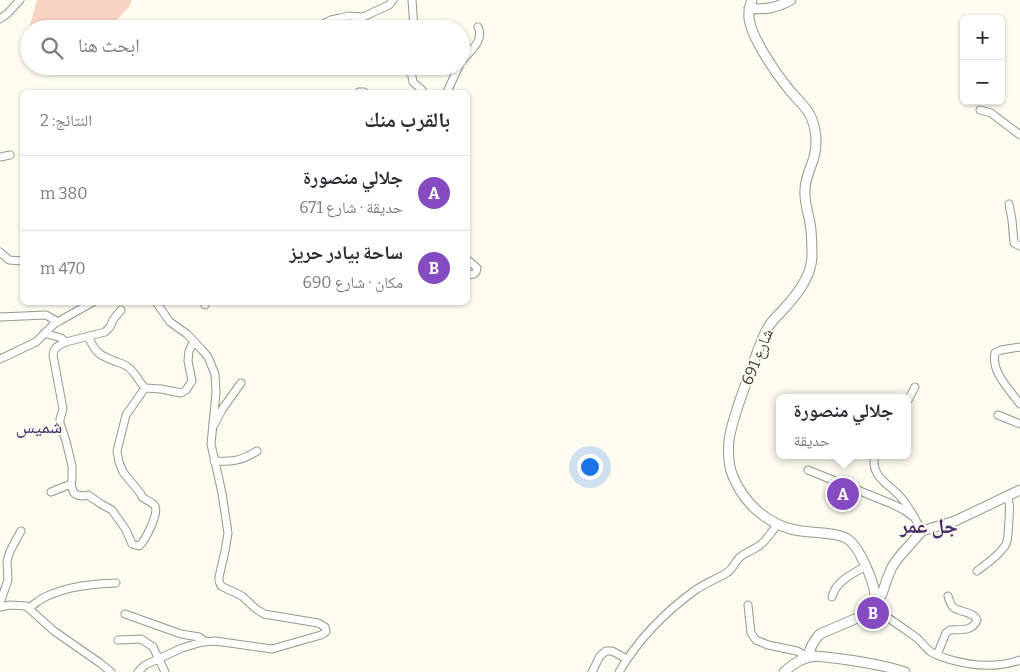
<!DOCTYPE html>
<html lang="ar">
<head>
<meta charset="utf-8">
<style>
	:root { --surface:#fff; --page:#f7f7f7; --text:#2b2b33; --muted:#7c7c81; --line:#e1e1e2; --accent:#864bc1 }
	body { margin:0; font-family:Bitter,"Noto Naskh Arabic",serif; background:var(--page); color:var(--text); direction:rtl }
	.controls { position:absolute; right:15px; top:15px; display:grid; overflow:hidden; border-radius:8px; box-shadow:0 1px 4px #0004 }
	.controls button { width:45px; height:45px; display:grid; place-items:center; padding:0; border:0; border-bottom:1px solid var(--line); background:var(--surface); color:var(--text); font:25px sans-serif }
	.you { position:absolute; left:589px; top:466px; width:18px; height:18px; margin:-12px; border:4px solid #fff; border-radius:50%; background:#1a73e8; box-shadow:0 0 0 8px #1a73e833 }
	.badge { display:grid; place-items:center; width:32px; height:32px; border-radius:50%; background:var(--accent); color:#fff; font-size:16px; font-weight:700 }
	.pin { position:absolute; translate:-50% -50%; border:2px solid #fff; box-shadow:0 1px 5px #0006 }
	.popup { position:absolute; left:776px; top:394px; width:135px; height:65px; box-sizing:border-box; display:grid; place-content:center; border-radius:8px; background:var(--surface); filter:drop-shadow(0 1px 4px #0005); font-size:16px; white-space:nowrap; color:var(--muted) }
	.popup b { font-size:19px; color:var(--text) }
	.popup::after { content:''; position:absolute; left:50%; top:100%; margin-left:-10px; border:10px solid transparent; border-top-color:var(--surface) }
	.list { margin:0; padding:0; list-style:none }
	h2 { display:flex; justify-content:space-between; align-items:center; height:65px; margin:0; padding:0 20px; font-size:21px }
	h2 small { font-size:16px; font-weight:400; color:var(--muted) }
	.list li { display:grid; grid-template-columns:32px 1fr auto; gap:15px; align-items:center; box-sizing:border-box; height:75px; padding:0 20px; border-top:1px solid var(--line) }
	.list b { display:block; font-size:19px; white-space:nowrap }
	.list p { margin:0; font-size:16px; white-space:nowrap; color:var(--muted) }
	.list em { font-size:16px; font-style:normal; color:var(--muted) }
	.icon { flex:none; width:28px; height:28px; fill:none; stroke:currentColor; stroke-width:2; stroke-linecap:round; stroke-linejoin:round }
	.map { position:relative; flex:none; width:1020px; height:672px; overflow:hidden; direction:ltr }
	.search { position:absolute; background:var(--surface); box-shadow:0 1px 4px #0004; left:20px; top:20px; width:450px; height:55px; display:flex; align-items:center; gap:12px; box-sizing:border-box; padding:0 18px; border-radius:28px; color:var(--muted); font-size:19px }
	.panel { position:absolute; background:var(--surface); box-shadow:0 1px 4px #0004; left:20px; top:90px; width:450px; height:215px; border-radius:8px; direction:rtl }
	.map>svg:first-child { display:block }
	.green { fill:#f9d3c4 }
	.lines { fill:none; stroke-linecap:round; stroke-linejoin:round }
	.minor-casing { stroke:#97978b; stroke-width:9 }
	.major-casing { stroke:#97978b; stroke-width:11 }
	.minor { stroke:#fff; stroke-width:7 }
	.major { stroke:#fff; stroke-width:9 }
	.labels { text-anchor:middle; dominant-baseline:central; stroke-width:4; stroke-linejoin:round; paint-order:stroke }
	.street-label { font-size:16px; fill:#3d3d38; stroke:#fcfcf0 }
	.quarter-label { font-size:19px; fill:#4a2e69; stroke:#fcfcf0 }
	.district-label { font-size:21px; font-weight:bold; fill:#4a2e69; stroke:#fcfcf0 }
</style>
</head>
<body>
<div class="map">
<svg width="1020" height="672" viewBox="0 0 1020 672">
	<rect width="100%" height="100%" fill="#fcfcf0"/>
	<!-- green -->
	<path class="green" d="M37,0H132L129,7L108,29H29Z"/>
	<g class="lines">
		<!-- minor casing -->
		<g class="minor-casing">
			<path id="minor" d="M412,0L414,29
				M0,19L8,13L20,0
				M317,27L331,20L340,18L348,16L363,17L389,5L393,0
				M461,62C469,52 485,41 478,27
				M410,66L413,82L422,90L423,92
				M359,92H364
				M447,92L459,66
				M980,110L991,113L1020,135
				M0,157L10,155
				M1009,204L1012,220L1014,243L1020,246
				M0,252L9,260L22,261
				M468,260L477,268L476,272L474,274L468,275
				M204,302L205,305
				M0,317L46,315L58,322
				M44,333L61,338L66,342L105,332L110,327L113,320L121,310
				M88,336C96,354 99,355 117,362C121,363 124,364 128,367C136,373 139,382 145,388
				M66,342C59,345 54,347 53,355L63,409L60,419V423L66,441L72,466V479L71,484L72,488L74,493L77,495L83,496L88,495L101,504L112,510L126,530L132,544L139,546C145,541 159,514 155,506C153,502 145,500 142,497L141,494L123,472L119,462L117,451L126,415L145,388L161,389L181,393L186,390L192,381L188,361L189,351L194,341
				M1020,347L1001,350L995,353C991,372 1009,389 1020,404
				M0,359L36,342L54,324L93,302
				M907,402L915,387
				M998,415L1020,424
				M214,425L223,408L241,383
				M875,455C869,478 892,485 903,500C911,510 916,521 922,531
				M214,461C231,462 242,461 257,451
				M808,470L892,504L904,510L915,518
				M51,492L71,484
				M977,571C985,565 1001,554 1006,544C1009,537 1008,527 1009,520C1009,512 1011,503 1007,496
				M832,597C836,581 852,574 866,566
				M0,603L8,580L7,561L10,551L21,531
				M748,605L751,633L756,640L768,645L797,651L808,657
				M0,607L10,605L26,606L54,631L100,663L111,672
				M28,608C34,605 39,600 45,597C68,586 92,584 116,583
				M872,608C888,617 903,628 917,638C922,642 925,648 931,652C936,655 942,657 948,659C971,666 997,668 1020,660
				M125,614L181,634L199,637L206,642
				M118,640L141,639L153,647L165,672
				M937,655L946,633L950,630C961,629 972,632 977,620C973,611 960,613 953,607C950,604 949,599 948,596
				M138,672L145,665L182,648L202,642L215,641L272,649L321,635L326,632L325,627L318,623L264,614L256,609L242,596L221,586L219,581V577L225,551L228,533L222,493L211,444L216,393L215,374L208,357L202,350L187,334L170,322L156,302
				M592,672L600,656L606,651H612L627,659
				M619,672C638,640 664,613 694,591C705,583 717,579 728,572C733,568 735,562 740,557C746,552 754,550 760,545C767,540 772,531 777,525"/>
		</g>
		<!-- major casing -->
		<g class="major-casing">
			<path id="major" d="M752,0C750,6 748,11 749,18C751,37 775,72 787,87C794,96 803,104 809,113C816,126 818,143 814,157C811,168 805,178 805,190C804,201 808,212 810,223C812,234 812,246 812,257C811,278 795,297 781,312C778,315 774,319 771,323C763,333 759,348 754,361C746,385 733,414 729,440C728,451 728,463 732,474C743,503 769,527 801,531C815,533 833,532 846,538C859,545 873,580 875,594C875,598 875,602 875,605
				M749,8C766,10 776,8 791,0
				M808,657C810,647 813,641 820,634L862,616L875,605L882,594L887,579L892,567L899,557L922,531L955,521L1020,490
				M784,672C794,663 803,657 816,656C845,659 877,663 905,672"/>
		</g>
		<!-- minor -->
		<use href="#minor" class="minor"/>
		<!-- major -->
		<use href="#major" class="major"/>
	</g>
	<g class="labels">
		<!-- street labels -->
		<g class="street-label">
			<text transform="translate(757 357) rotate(-68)">شارع 691</text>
		</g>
		<!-- quarter labels -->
		<g class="quarter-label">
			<text x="39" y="426">شميس</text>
		</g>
		<!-- district labels -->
		<g class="district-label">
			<text x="929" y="526">جل عمر</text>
		</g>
	</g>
</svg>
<div class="controls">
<button>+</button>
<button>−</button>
</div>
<div class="you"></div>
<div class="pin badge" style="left:843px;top:494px">A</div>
<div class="popup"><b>جلالي منصورة</b>حديقة</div>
<div class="pin badge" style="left:873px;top:613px">B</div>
<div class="search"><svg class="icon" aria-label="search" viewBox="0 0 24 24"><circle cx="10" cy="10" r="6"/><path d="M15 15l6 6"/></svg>ابحث هنا</div>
<section class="panel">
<h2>بالقرب منك<small>النتائج: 2</small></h2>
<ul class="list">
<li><span class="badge">A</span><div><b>جلالي منصورة</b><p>حديقة · شارع 671</p></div><em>380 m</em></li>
<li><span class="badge">B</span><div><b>ساحة بيادر حريز</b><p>مكان · شارع 690</p></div><em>470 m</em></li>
</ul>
</section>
</div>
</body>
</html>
